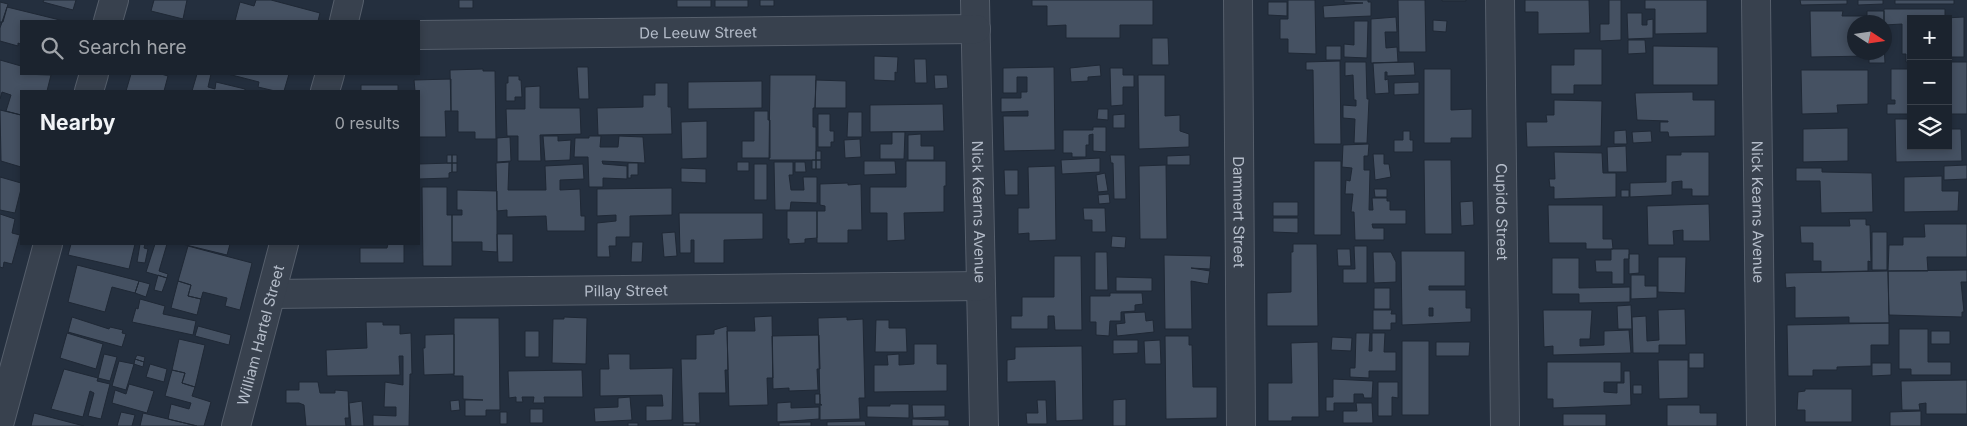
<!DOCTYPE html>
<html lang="en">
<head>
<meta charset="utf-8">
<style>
	:root { --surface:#1b232e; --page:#282f3a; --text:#f1f3f6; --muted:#a0a4aa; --line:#39404a }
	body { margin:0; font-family:Inter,sans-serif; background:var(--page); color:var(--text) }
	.controls { position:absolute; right:15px; top:15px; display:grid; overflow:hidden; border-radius:0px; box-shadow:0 2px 8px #0003 }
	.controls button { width:45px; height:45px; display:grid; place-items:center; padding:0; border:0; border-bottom:1px solid var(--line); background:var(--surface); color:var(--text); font:25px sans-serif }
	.compass { position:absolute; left:1847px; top:15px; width:45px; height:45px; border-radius:50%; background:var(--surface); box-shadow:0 2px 8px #0003; rotate:102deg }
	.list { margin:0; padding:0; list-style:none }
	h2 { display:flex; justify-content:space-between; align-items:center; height:65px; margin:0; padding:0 20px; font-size:21px }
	h2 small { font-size:16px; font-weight:400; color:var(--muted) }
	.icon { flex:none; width:28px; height:28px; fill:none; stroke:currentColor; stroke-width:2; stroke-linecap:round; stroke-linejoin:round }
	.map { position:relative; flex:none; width:1967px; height:426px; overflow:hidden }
	.search { position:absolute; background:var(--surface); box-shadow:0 2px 8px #0003; left:20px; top:20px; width:400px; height:55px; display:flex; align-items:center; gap:12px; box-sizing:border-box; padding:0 18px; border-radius:0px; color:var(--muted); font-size:19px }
	.panel { position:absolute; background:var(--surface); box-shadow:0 2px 8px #0003; left:20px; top:90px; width:400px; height:155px; border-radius:0px }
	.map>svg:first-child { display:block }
	.building { fill:#455162; stroke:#1f2835; fill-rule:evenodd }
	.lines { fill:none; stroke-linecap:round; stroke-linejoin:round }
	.minor-casing { stroke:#565f6c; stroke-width:30 }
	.minor { stroke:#38414e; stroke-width:28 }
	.labels { text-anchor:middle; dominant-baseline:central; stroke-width:4; stroke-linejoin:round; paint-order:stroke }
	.street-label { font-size:15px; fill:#b4bcc9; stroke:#1d2633 }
</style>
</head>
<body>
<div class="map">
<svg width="1967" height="426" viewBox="0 0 1967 426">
	<rect width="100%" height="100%" fill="#242f3e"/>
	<!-- building -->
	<path class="building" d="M44,0H76L73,10L43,2Z
		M154,0H187L183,19L151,11Z
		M256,0H271L320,13L318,21H235L240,2L254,6Z
		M459,0H473V8H459Z
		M677,0H711V7H677Z
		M715,0H748V7H715Z
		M760,0H774V6H760Z
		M1032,0H1153V25H1120V38H1066V25L1047,26V6H1032Z
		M1288,0H1315L1316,54L1288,53V39H1280V19H1288Z
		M1344,0H1368V2H1371V16L1324,18L1323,6L1363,3L1344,2Z
		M1398,0H1425L1426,52H1399Z
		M1442,0H1466V1H1442Z
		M1525,0H1589L1590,33L1538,34V12H1525Z
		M1609,0H1621V40L1600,41V24H1609Z
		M1645,0H1707V33L1655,34V9H1645Z
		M1800,0H1847V4L1801,5Z
		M1858,0H1883V4L1858,5Z
		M1895,0H1954V4H1895Z
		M0,2L8,4L3,22H0Z
		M1268,2H1287V16L1268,15Z
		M7,7L64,21H21V44L18,43V46L0,41V28Z
		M1884,9H1945V18L1964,17V57H1948V19H1911V62H1906V54H1902V24L1884,25Z
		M1810,11H1843L1842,16H1867V11H1884V22H1854V52H1884V45L1885,63H1869V56L1811,57Z
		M1627,13H1642V25H1647V20L1653,19V38L1628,39Z
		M1396,17L1397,32H1385L1386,48L1397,47L1398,62L1371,63V19Z
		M1433,20L1447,21L1446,32L1433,31Z
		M1354,21H1368L1367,58L1344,57V44L1354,45Z
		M1152,38H1168L1169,65H1152Z
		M1628,40H1645L1646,53L1628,54Z
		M1326,46H1341V60H1326Z
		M1653,46L1718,47V85H1653Z
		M1574,49H1602V85H1574V94H1551V65H1574Z
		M874,56L898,57L897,73L895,72V81L874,80Z
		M914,59H926L927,83H915Z
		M0,60L21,66V74L51,75L47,91H21V115L6,111L11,95L2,92L0,99Z
		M1340,61L1341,144H1314L1313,70H1306V62Z
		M1345,62H1366L1367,99H1369L1367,143H1354L1355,119L1343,118V105L1356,106V100H1354L1353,75L1345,76Z
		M1414,62L1415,75L1387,76V72H1385V80L1388,79L1389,93L1375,94L1373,63Z
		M1948,62H1967V114H1948Z
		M1100,65L1101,76L1088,77V81L1071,82L1070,68Z
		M577,67H588L589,99H579Z
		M1054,67L1055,150L1004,151L1003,116H1028V111L1001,112V98H1021V92H1027V77H1017V93H1003V68Z
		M1110,68H1123V75H1134V87H1123V105L1111,106Z
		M483,69V71H495L496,139H475V132H458V111H451L450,70Z
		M1424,69H1451V110L1472,109V138H1451V143H1424Z
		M1891,69H1911V114H1887V104H1895V100H1891Z
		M1801,70H1868V104L1837,105L1838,113L1802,114Z
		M131,74H161L168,76L164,91H126Z
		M197,74H211L208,87L215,89L216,82L245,89V91H192Z
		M228,74H289L284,91H275L258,87L259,82Z
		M770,75H816L815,108H813V127H816V160H769Z
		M934,75H947L948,88L935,89Z
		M1138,75H1165V116L1180,115V131L1189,134V147L1139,149Z
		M508,76H519V80H521L522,97H515V101H506V83H508Z
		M451,79V111H445L446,137H419V91H415L414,80Z
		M816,80L846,81V108H815Z
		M762,81V108L688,109V82Z
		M1419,82V94L1394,95V83Z
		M655,83H668V107H671L672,134L598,135L597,108L643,107V95H655Z
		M361,85H398V91H361Z
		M540,86V108H580L581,134L540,135L541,161H518V136H507L506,109H525V87Z
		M1693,92V100H1715V136L1669,137L1668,132H1660V122H1668V121L1637,120L1635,93Z
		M1554,100L1602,101L1601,146L1527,147L1526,122H1547L1546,115H1554Z
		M943,104L944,131L870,132V105Z
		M1098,109H1108V120L1097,119Z
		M0,110L21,115V167L1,161Z
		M754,111H768V120H770V158H742V141H754Z
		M848,112H862V137H847Z
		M818,114H830V131H834V142H831V147H818Z
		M1125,114V128H1113V115Z
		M1895,119H1911V146H1948V129H1961L1962,161L1896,162Z
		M707,121V158L682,159L681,122Z
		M1093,127H1106V152L1093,151V134L1089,135V145H1086V157H1072V153H1063V130H1093Z
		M1848,128V161L1803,162V129Z
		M1626,130L1627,144H1614V131Z
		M1403,131H1410V140H1413V152H1394V140H1403Z
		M1651,131L1652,142L1633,143L1632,132Z
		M892,132H905L904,159H880V144H892Z
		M921,134V146H934V160H908V135Z
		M543,136H558V141L571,140L570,160L545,161Z
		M589,136H601L600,147H618L619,136L643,137L645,163L602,161L603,164L627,166V179L603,178V187H589L588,157H574L575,138H589Z
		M510,137L511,161L497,162V138Z
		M860,139L861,157L845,158L844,140Z
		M1369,144L1368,156H1364V170H1370L1369,210H1373L1372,198H1387V201H1390V210H1406V224H1372L1373,228H1384V240H1355L1354,212H1351L1353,194H1345L1346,180L1350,181L1352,168L1342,167L1343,145Z
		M1626,146L1627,172H1608L1607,147Z
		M816,151H821V160H816Z
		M1554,152L1602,153L1603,173H1616V197L1554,199V187H1550L1549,179H1555Z
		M1681,152H1709V196H1692V189H1682V181L1672,182V195L1630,197V183L1666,182V155H1681Z
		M1373,154H1384V164H1389L1391,177L1375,180Z
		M447,155H452V163H447Z
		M452,155H457V163H452Z
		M1110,155H1125L1126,199H1114L1113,163H1111Z
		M1190,155V165H1167V156Z
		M1100,158V172L1062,174L1061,160Z
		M812,160H816V169H812Z
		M816,160H821V169H816Z
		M1424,160H1451L1452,234H1425Z
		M864,161H895L896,174L864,175Z
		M906,161H946V186H944V212L904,213L905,240L887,241V213H870V187H906Z
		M1314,161H1341V235H1314Z
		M509,162L508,190H546L545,166L583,164L584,179L560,180V190L580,189L581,216H585V231H547L546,216L507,217V210L497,211L496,163Z
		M737,162H749V171H737Z
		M774,162H793V175H789L791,190H804L803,177H817V203L791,202L790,210H775Z
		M795,162H805L806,172H795Z
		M452,163V172L449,173V178L419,179V164Z
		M452,163H457V172H452Z
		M628,163H638V175H631V178H628Z
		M754,164H767V200H754Z
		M1166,165L1167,239H1140L1139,166Z
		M1967,165V179L1944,180V166Z
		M1055,166L1056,240L1029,241V233L1018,234V208H1029L1028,167Z
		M681,168L706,169V183L681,182Z
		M1796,168H1822V172L1872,173L1873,212L1821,213L1820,181H1796Z
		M1004,170H1018V195H1005Z
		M1105,173L1108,191L1098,192L1096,175Z
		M1942,176V191H1959L1958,211L1904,212V177Z
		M0,177L21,183V189L15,213L0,210Z
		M848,183V185L861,184L862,230H848V243H817V211H825V206L820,205V184Z
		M422,187H447V215H452V266H423Z
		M672,188V215L630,216V237H616V246H609L610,257H597V223L616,221V215L597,216V189Z
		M1374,189H1387V197H1375Z
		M457,190L497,191V252L482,251V242H452V215H462V210H457Z
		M1621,190H1629V197H1621Z
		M1109,194L1110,203L1099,204L1098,195Z
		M1473,201L1474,225L1461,226L1460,202Z
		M1273,202H1298V216H1273Z
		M1709,204L1710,241H1683V230L1673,231L1674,245H1648L1647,206Z
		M1548,205H1603V239H1612L1613,249H1586V243H1549Z
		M1083,208H1105L1106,232H1092V220H1084Z
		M787,211H817V238L805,239V243L789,244V239H787Z
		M679,213H763V239L724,240V263H694V240H691V253H680Z
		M0,214L15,219L12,233L20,235L12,264L4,262L3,268L0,267Z
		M1273,218H1298V233L1273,232Z
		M1849,219H1866V225H1870L1871,262L1868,261V271L1821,272V261H1813V243H1801L1800,226H1850Z
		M1924,224H1967V257H1927L1928,271H1888L1889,245H1903V237H1925Z
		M675,232L677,256L664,257L662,233Z
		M1872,232H1887V270H1872Z
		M497,234H513V262H498Z
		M1112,236L1126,237L1125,248L1111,247Z
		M632,242H643L642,262H631Z
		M71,244H135L129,269L68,255Z
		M140,244H149L148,245L145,244L144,248L148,249L145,263L137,262Z
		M155,244H167L159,271L168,274L167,278L146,272Z
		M182,244H230L227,255Z
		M388,244H404V263H360V248H387Z
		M1293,244H1317L1318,326H1267V293L1291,292V252H1293Z
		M188,246L252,263L240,310L225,306L227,298L203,292L201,299L188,296L191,285L178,281Z
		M1354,246H1367V283H1343V269H1355Z
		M1337,249H1350L1351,266H1338Z
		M1611,249H1629V259H1624V284H1612V272H1596L1595,260H1611Z
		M1401,251H1465V286H1429V290H1466V308H1471V322L1402,325ZM1429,308H1433V316H1429Z
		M1095,252H1107L1108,290H1095Z
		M1373,252H1391L1396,262V282L1374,283Z
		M1629,254H1639V273L1629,274Z
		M1164,255L1211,256L1210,269L1191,268L1210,271L1208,284L1191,281L1192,329H1165Z
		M1054,256H1081L1082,330H1055L1054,316H1048V329H1011V316H1022V297H1054Z
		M1658,257H1686L1685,293L1658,292Z
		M1552,258H1579V288L1630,287V302L1579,303V294H1552Z
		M77,265L139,281L135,293L112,287L105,312L68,302Z
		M1967,270V282H1961L1964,312H1962V317L1889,315L1888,271Z
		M1888,271L1889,323H1849V317L1795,318V287L1786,288L1785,273Z
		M158,275L167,278L162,292L154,290Z
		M1631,275H1645V286H1657V298L1631,299Z
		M1116,277L1152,278V291H1116Z
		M139,281L150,284L146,297L135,293Z
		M178,281L191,285L188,296L201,299L197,315L171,308Z
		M1374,288H1390V309H1374Z
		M1110,293H1142L1143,304L1135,305V311L1121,312V321H1110L1109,336L1096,335V322H1090V296H1110Z
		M140,299L165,306L163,314L196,321L193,335L132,322L136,308L138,309Z
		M1631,305L1632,329H1618L1617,306Z
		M1685,309L1686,345H1659V353H1633L1632,317L1646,316L1647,341L1659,340L1658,310Z
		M1373,310H1392L1391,314H1396V323H1391V330H1373Z
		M1543,310H1592L1590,339H1580V346L1604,345V331L1629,330L1631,353L1553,355V346L1544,347Z
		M1145,312L1146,321L1153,320L1154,332L1117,336L1116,324L1125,323L1124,313Z
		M772,316L773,378H767L768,405L729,406L727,331H755L754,317Z
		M72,317L109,329L110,327L123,330L122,333L126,334L122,347L68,332Z
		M564,317L587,318L586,364L552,363L553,319H564Z
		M847,317V320L863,319L865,398H859L860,419L820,420V405H822L820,404L818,318Z
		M454,318H499L500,410H486V416H465V400H483L463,399V376H454Z
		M876,320H889V328H906L907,352H875Z
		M366,322H383V325H400V334L411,333L412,374H410L409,426H373V415L396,416V407H384L385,382L403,385V356H399L400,375L327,376L326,350L367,348Z
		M1889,323V345H1871V366L1837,367V370H1813V376H1788L1787,325Z
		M198,326L231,335L229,345L195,336Z
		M727,326L728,370H725L726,393H699L700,423H683L681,359H696V335L714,334V330Z
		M1899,329H1928V362H1951V375H1911V369H1899Z
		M525,331H539V357H525Z
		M1931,331H1950V344H1931Z
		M67,333L103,344L96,369L60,358Z
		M1356,333H1370L1369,351H1372V333H1385L1384,352H1396V371H1369V378L1350,377V368H1355Z
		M454,334V374L424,375L423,348H425V335Z
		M819,335L820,369H817L818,390L789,391V388L773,389L772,336Z
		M1165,336H1189V345H1192L1193,387H1217V418L1166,419Z
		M1332,337L1352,338L1351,351L1331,350Z
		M179,339L205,345L195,387L182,383L185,373L172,370Z
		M1113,340H1138V353L1113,354Z
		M1160,340L1161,364H1145L1144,341Z
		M1402,341H1429V415H1402Z
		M1318,342L1319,417H1292V421H1268V383H1292L1291,343Z
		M1436,342H1470L1469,356H1436Z
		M914,344H937V364H947V391L874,392V365H888L887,355L899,354V365L914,364Z
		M1082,346L1083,420L1056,421L1055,381L1007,382V360L1015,359V347Z
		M1689,353H1704V368H1689Z
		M104,354L117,357L110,381L98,378Z
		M608,354H630V369L673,368L672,420L646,421V406H663L662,395L600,396V369H609Z
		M137,355L145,357L144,362L135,359Z
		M135,359L144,362L143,367L134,364Z
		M1658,360H1688V398L1659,399Z
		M119,361L134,364L126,390L112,386Z
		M1547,362H1621V382H1604V392L1617,393V383H1624V371H1630L1631,405L1553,408V399H1547Z
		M1872,363H1891V375L1872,376Z
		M150,364L167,369L164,382L146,377Z
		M64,369L98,378L97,381L110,384L101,419L88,416L94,393L90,391L83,417L51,409Z
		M172,370L185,373L182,383L195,387L192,396L211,402L204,426H197L168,419L171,404L189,409L191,403L165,396Z
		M582,370L583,397H544L545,403H533L534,397H522L523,402H516V397L509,398L508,371Z
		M1333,379L1373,381L1372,398H1364L1363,394H1354V403H1334V411H1326V397H1333Z
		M1967,380V414H1926V403L1919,404L1920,410H1902L1901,381Z
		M299,382H318L320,393H335V390L348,391L349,418H345L346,426H306L304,405L299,403H286V390H299Z
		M1378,382H1398V398L1392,397V416H1378Z
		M129,384L154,391L147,413L112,403L115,390L126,394Z
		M1633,385H1642V394H1633Z
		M1805,389H1852V422H1805V410H1797L1798,392L1805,391Z
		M815,394H820V404H815Z
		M630,397L632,420L595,422L594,408L618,407V398Z
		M1126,399V426H1113V400Z
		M459,400L460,410L451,411L450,401Z
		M1037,400H1046L1047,424H1027L1026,413H1038Z
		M362,401L364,426H351L349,403Z
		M791,402V408L819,407V419L777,422V403Z
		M1356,403H1372L1373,423H1343V411H1357Z
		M890,404H909V418L867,417V406H890Z
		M912,405H945V417L913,418Z
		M1667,405H1700V413H1717V426H1667Z
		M530,409H543V423H530Z
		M1921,411V426H1890V412Z
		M121,412L135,415L132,426H117Z
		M500,412H507V424H500Z
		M34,413L84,426H31Z
		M143,413L168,419L197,426H140Z
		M1563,414H1606V426H1563Z
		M912,419L949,420V426H912Z
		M865,421L866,426H827V422Z
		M811,422V426H779V423Z
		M628,423H638V426H628Z
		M683,423H696V426H683Z"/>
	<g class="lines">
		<!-- minor casing -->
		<g class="minor-casing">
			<g id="minor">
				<path id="s1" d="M975,0L984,426"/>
				<path id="s2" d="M1238,0L1241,426"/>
				<path id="s3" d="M1500,0L1505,426"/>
				<path id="s4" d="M1756,0L1761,426"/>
				<path d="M108,21L114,0"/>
				<path d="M344,21L349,0"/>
				<path id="s5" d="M419,35L976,29"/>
				<path d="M89,91L94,74"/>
				<path d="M325,91L330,74"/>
				<path id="s6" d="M271,294L981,286"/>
				<path d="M0,421L48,244"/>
				<path id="s7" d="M236,426L284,244"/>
			</g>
		</g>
		<!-- minor -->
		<use href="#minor" class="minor"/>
	</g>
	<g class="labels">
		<!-- street labels -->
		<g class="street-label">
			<text stroke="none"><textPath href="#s5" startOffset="279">De Leeuw Street</textPath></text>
			<text stroke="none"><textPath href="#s1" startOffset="212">Nick Kearns Avenue</textPath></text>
			<text stroke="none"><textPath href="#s2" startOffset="212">Dammert Street</textPath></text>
			<text stroke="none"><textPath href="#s3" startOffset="212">Cupido Street</textPath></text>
			<text stroke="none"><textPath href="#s4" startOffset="212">Nick Kearns Avenue</textPath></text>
			<text stroke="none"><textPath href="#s6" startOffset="355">Pillay Street</textPath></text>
			<text stroke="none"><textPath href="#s7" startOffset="94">William Hartel Street</textPath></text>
		</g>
	</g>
</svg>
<div class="controls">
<button>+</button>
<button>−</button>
<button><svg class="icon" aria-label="layers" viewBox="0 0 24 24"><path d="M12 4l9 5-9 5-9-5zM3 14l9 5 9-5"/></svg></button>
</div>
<svg class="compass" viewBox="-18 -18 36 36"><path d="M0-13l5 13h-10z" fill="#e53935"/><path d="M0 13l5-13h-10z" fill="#a0a4aa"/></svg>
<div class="search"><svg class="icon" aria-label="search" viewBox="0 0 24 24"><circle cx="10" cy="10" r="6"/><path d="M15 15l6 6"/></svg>Search here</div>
<section class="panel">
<h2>Nearby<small>0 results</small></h2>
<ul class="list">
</ul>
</section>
</div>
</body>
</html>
